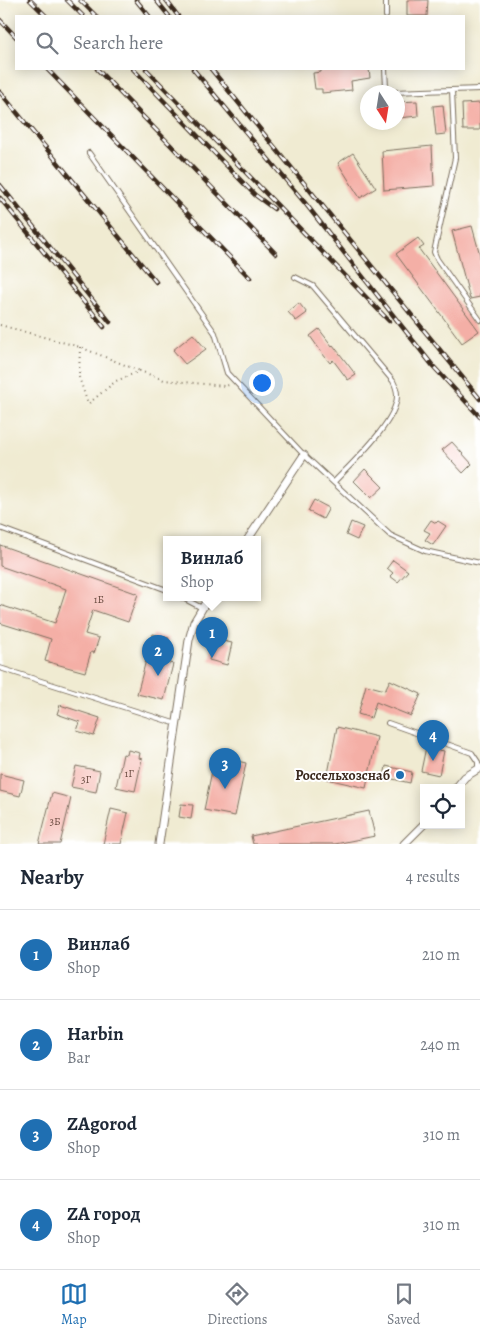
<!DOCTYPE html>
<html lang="en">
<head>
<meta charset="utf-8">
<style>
	:root { --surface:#fff; --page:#f6f6f7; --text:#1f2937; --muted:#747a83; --line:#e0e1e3; --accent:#1f6fb2 }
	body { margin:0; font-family:Alegreya,serif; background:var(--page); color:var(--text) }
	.controls { position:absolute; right:15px; bottom:15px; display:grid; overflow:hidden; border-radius:0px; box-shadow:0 2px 12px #0003 }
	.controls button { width:45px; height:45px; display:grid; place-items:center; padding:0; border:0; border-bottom:1px solid var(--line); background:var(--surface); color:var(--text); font:25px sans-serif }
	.compass { position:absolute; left:360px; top:85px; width:45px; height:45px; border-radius:50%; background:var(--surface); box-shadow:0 2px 12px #0003; rotate:168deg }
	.you { position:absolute; left:261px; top:382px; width:18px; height:18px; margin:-12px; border:4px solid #fff; border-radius:50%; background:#1a73e8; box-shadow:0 0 0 8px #1a73e833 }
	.badge { display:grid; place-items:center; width:32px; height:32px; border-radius:50%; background:var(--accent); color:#fff; font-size:16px; font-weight:700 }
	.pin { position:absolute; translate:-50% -41px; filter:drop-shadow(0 1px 2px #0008) }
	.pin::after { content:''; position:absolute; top:26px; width:18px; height:15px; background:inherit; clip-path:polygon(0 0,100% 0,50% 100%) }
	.popup { position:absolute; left:163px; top:536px; width:98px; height:65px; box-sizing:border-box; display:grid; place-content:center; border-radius:0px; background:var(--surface); filter:drop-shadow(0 1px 4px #0005); font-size:16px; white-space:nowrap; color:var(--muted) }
	.popup b { font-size:19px; color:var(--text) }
	.popup::after { content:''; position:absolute; left:50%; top:100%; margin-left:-10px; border:10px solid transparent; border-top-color:var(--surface) }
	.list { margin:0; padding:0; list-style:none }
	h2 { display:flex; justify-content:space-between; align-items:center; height:65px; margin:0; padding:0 20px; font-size:21px }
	h2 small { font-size:16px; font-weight:400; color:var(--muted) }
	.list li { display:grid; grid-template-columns:32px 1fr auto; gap:15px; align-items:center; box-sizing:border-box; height:90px; padding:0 20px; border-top:1px solid var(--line) }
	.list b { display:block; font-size:19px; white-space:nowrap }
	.list p { margin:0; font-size:16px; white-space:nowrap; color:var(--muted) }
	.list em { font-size:16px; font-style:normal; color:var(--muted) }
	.icon { flex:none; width:28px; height:28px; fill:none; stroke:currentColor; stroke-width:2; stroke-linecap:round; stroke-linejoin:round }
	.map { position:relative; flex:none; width:480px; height:844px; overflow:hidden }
	.search { position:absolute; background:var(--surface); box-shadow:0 2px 12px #0003; left:15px; right:15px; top:15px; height:55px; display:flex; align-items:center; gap:12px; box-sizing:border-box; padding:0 18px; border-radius:0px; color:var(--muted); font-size:19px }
	.sheet { height:425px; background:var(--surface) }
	nav { display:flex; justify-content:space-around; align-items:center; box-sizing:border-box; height:70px; border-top:1px solid var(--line); background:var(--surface); font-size:14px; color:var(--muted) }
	nav a { display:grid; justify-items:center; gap:2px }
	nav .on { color:var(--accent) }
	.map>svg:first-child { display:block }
	.building { fill:#f4afa6 }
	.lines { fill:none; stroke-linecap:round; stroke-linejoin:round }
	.lane-casing { stroke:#7a6e5d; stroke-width:6 }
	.street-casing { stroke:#7a6e5d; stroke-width:9 }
	.path { stroke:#7a6e5d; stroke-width:2; stroke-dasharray:1 4; stroke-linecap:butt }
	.lane { stroke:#fff; stroke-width:4 }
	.street { stroke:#fff; stroke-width:7 }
	.rail-casing { stroke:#3b2a1e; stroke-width:4.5 }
	.rail { stroke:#fff; stroke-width:2.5; stroke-dasharray:8; stroke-linecap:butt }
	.poi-dot { fill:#1f6fb2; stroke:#fff; stroke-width:2 }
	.labels { text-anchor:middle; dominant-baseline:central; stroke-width:4; stroke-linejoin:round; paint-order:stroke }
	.number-label { font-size:11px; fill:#694b40 }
	.poi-label { font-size:14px; font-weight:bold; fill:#3b2a1e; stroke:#fff; text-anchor:end }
</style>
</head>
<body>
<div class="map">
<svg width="480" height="844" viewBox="0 0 480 844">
	<rect width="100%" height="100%" fill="#fff"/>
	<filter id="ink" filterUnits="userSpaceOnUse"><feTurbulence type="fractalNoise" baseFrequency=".02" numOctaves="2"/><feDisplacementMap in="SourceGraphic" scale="10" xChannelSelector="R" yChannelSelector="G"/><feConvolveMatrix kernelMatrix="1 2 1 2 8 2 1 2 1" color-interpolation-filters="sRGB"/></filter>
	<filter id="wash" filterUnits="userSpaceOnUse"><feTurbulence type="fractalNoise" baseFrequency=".0096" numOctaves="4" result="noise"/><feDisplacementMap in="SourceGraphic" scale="20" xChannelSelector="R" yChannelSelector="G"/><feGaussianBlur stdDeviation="1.12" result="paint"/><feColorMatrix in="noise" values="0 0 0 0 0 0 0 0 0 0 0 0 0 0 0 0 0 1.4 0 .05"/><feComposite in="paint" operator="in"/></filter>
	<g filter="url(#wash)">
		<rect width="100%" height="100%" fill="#f0ebd2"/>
		<g id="blocks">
			<!-- building -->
			<path class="building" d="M407,0H428L427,16H407Z
				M321,69H369L370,78L351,81L352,90L322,93V89H315L313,73L321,72Z
				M417,101L418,116L398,118V102Z
				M480,103V130H463L462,104Z
				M443,105L446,134L436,135L433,106Z
				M432,146L434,186L384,190L382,151Z
				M353,153L376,188L360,198L338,163Z
				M472,226L480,255V297L470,299L452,231Z
				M418,238L424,246L419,249L479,331L462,343L396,254Z
				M299,303L307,313L296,321L288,312Z
				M319,329L332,346L333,345L356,375L348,380L333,360L330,363L322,353L310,336Z
				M193,334L206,349L185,364L173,350Z
				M452,442L472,464L463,473L442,450Z
				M365,469L383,487L371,498L354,481Z
				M314,500L329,508L323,519L308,511Z
				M431,520L436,523L438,521L446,526L433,545L425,540L430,533L424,530Z
				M351,522L363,527L357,540L346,535Z
				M0,545L138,594L128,622L93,610L85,634L99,638L94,653L91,652L85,672L45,661L51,639L0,623V605L55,623L66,589L0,566Z
				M393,560L408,571L398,582L390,576L393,573L387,568Z
				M153,634L169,638L163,661L173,664L164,700L137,694Z
				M214,639L232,643L227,665L209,660Z
				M390,680L421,694L411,716L376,702L371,718L358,714L366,685L385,690Z
				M60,705L100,718L94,736L77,731L80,722L57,714Z
				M337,727L377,737L366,788L327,779Z
				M426,747L444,751L439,775L421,771Z
				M128,750L140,753L139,758L142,759L135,791L116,787L123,754L127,755Z
				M215,756L246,763L235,816L204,810Z
				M76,766L100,771L96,792L71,787Z
				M386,766L412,772L410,783L384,777Z
				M0,774L24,780L20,796L0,791Z
				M52,793L71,798L60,844H39Z
				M181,804L193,805L191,819L179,817Z
				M111,809L128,813L121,844H103Z
				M369,811L375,836L335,844H253L251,836Z"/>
		</g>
	</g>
	<g filter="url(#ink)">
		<use href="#blocks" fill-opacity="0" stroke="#7a6e5d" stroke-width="1"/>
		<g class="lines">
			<!-- lane casing -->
			<g class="lane-casing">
				<path id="lane" d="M386,16V0
					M385,69L386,87L394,92L480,89
					M452,90L455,158L434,252L437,259L480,320
					M89,153L215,333L227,373L304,455L390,535L425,551L480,563
					M295,277L313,286L393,381C395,385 397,390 397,395C398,421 351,464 334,482
					M0,528L167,590
					M181,597L202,608
					M0,668L177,724
					M388,723L472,753L478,762V769"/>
			</g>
			<!-- street casing -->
			<g class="street-casing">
				<path id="street" d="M248,539L304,455
					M456,788L465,777L480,768
					M159,844L189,640L194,622L209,597
					M404,844L424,824"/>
			</g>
			<!-- path -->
			<path class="path" d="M0,325L80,347L140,371
				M80,347L79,377L88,404L116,381L140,371L164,380L224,386L229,385"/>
			<!-- lane -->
			<use href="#lane" class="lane"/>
			<!-- street -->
			<use href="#street" class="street"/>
			<!-- rail casing -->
			<g class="rail-casing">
				<path id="rail" d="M30,0L46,16
					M67,0L83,16
					M80,0L96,16
					M136,0L149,16
					M156,0L169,16
					M166,0L178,16
					M0,20L16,37
					M47,69L250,278
					M97,69L276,254
					M133,69L255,195L274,209
					M146,69L389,321
					M193,69L305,203L433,366L480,417
					M211,69L480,399
					M0,92L156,282
					M0,185L110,322
					M0,198L104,327"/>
			</g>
			<!-- rail -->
			<use href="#rail" class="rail"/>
		</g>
	</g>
	<!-- markers -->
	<circle class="poi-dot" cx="400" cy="775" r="5"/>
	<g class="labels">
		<!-- number labels -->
		<g class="number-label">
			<text x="99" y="599">1Б</text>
			<text x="129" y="773">1Г</text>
			<text x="86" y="779">3Г</text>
			<text x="55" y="821">3Б</text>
		</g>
		<!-- poi labels -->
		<g class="poi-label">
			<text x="390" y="775">Россельхозснаб</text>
		</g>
	</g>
</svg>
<div class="controls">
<button><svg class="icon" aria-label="locate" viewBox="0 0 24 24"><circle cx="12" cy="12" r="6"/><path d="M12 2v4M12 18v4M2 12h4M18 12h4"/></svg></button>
</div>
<svg class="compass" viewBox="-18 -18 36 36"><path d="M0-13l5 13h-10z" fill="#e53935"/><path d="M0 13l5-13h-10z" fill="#747a83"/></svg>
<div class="you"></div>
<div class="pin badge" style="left:212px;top:658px">1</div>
<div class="popup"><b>Винлаб</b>Shop</div>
<div class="pin badge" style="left:158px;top:676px">2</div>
<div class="pin badge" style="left:225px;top:789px">3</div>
<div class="pin badge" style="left:433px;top:761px">4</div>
<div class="search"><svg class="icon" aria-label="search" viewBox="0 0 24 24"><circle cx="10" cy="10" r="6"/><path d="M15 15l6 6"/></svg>Search here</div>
</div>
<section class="sheet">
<h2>Nearby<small>4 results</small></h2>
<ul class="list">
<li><span class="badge">1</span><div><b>Винлаб</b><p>Shop</p></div><em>210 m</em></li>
<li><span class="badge">2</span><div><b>Harbin</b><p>Bar</p></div><em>240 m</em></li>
<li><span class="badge">3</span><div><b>ZAgorod</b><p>Shop</p></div><em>310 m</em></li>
<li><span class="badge">4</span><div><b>ZA город</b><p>Shop</p></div><em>310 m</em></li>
</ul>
</section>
<nav>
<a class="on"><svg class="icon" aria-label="map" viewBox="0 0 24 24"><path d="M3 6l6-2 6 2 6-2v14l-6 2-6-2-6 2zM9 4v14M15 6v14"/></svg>Map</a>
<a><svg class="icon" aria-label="directions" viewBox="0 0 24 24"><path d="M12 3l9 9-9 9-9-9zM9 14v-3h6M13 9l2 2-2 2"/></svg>Directions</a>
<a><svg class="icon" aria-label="saved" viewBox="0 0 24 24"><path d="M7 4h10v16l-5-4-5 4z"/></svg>Saved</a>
</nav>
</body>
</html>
